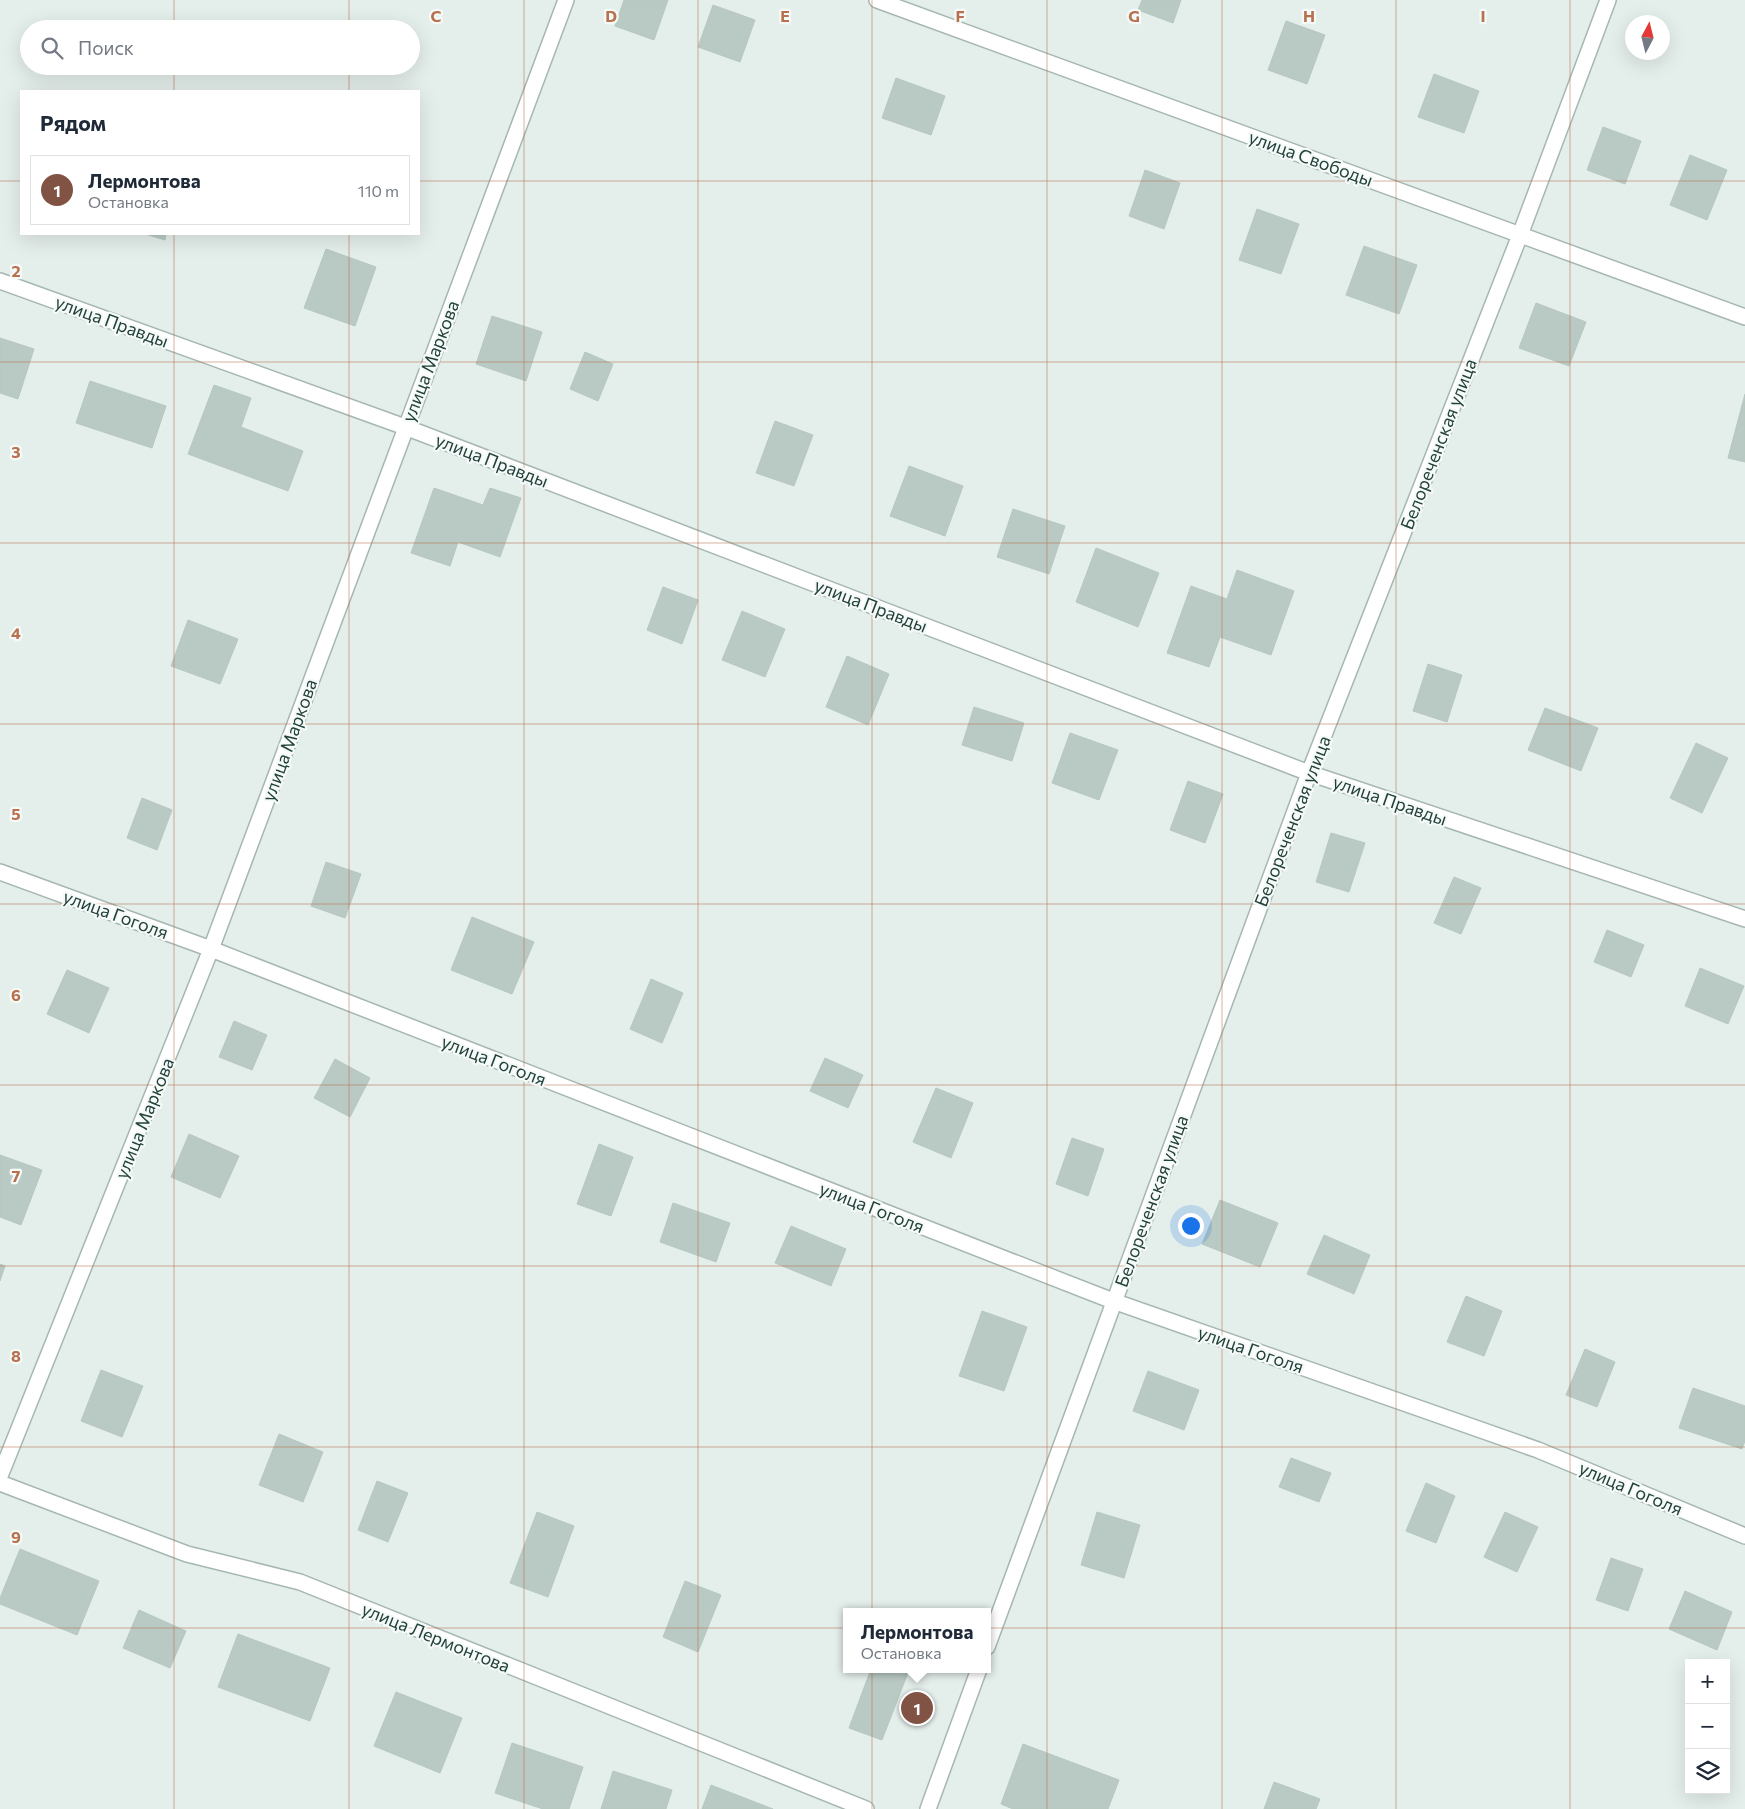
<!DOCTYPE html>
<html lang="ru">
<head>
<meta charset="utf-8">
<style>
	:root { --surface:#fff; --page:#f6f6f7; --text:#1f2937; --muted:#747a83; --line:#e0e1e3; --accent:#815345 }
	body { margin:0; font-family:Commissioner,sans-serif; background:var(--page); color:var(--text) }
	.controls { position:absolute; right:15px; bottom:15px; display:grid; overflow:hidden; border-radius:0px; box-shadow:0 5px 20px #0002 }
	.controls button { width:45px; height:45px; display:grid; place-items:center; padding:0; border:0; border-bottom:1px solid var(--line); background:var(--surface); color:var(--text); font:25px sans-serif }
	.compass { position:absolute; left:1625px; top:15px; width:45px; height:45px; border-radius:50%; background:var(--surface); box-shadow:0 5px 20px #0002; rotate:7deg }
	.you { position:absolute; left:1190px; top:1225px; width:18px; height:18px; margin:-12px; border:4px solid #fff; border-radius:50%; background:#1a73e8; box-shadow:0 0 0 8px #1a73e833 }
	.badge { display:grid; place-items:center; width:32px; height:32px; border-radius:50%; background:var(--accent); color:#fff; font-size:16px; font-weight:700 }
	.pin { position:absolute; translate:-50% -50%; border:2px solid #fff; box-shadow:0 1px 5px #0006 }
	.popup { position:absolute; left:843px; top:1608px; width:148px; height:65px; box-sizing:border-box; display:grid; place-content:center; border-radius:0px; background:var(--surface); filter:drop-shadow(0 1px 4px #0005); font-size:16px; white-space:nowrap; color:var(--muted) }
	.popup b { font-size:19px; color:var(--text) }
	.popup::after { content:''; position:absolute; left:50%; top:100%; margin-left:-10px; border:10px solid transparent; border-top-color:var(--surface) }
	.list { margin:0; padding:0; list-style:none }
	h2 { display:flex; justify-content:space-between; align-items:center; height:65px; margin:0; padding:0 20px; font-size:21px }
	h2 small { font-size:16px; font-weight:400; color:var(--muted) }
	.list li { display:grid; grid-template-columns:32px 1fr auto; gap:15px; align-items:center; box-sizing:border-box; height:70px; margin:0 10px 10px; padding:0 10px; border:1px solid var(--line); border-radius:0px }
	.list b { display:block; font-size:19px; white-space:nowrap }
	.list p { margin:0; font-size:16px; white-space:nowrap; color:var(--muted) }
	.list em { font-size:16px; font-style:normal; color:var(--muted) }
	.icon { flex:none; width:28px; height:28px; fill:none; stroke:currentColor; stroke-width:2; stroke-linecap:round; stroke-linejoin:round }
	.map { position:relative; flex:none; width:1745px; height:1809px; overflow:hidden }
	.search { position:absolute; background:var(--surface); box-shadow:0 5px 20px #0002; left:20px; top:20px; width:400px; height:55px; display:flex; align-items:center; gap:12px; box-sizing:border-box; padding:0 18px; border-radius:28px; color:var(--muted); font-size:19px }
	.panel { position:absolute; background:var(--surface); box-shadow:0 5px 20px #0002; left:20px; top:90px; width:400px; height:145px; border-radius:0px }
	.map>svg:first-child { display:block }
	.building { fill:#b9c9c3; stroke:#b6c8c1 }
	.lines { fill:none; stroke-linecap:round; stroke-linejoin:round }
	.minor-casing { stroke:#a6b7b2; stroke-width:18 }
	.minor { stroke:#fff; stroke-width:15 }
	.grid { fill:none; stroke:#b8714e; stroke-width:1; stroke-opacity:0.55 }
	.labels { text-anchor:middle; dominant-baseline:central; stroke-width:4.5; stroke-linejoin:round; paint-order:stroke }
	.street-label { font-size:18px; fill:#22413a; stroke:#f5faf8 }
	.grid-label { font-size:16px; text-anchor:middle; font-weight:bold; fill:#b8714e; stroke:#f5faf8; stroke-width:4.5; stroke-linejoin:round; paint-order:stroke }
</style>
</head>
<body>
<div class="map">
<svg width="1745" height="1809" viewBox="0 0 1745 1809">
	<rect width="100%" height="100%" fill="#e4eeea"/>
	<!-- building -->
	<path class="building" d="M624,0H668L654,40L615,26Z
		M1142,0H1181L1173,23L1138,10Z
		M713,5L755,20L740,62L698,47Z
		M1286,21L1325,35L1307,84L1268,70Z
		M1434,74L1479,91L1464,133L1418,117Z
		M896,78L945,96L931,135L882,118Z
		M1603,127L1641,141L1625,184L1587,170Z
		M1690,155L1727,170L1707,220L1670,205Z
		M1145,170L1180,183L1164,229L1129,216Z
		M1257,209L1299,224L1281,274L1239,260Z
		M145,234H166L165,240Z
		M1364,246L1417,265L1399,314L1346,295Z
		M326,249L376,267L355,326L304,308Z
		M1536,303L1586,322L1569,366L1519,348Z
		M492,316L542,332L526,381L476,364Z
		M0,338L34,349L18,399L0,393Z
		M585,352L613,364L598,401L570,389Z
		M90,381L166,406L152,448L76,423Z
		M214,385L251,398L241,427L303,451L288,491L188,454Z
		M1745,394V462L1728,458Z
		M775,421L813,435L794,486L756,473Z
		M909,466L963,486L945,536L890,516Z
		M434,488L483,505L490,488L521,498L500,557L458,542L450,566L411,553Z
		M1013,509L1065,526L1049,574L997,557Z
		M1096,548L1159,573L1138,627L1076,602Z
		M1237,570L1294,591L1271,655L1220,637L1209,667L1167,653L1191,586L1227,599Z
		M663,587L698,600L682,644L647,630Z
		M742,611L785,629L765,677L722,660Z
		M188,620L238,639L220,684L171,666Z
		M847,656L889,674L868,725L826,707Z
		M1428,664L1462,675L1447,722L1413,711Z
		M974,707L1024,723L1012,761L962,745Z
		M1545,708L1598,728L1581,771L1528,750Z
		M1070,733L1118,750L1099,800L1052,783Z
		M1696,743L1728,758L1702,813L1670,798Z
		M1188,781L1223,794L1205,843L1170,830Z
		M142,798L172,810L157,850L127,838Z
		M1331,833L1365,843L1349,892L1316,882Z
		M326,862L361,874L345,918L311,906Z
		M1454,877L1481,888L1461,934L1434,923Z
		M472,917L534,942L512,994L451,970Z
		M1607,930L1644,945L1631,977L1594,962Z
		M1700,968L1744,986L1728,1024L1685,1006Z
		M67,970L109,988L89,1033L47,1014Z
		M651,979L683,993L662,1043L630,1029Z
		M234,1021L267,1035L252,1070L219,1057Z
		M825,1058L863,1075L848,1108L810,1091Z
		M335,1059L370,1078L350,1117L314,1098Z
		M936,1088L973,1103L951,1158L913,1142Z
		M189,1134L239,1156L220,1198L171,1177Z
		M1072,1138L1104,1149L1088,1196L1056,1184Z
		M599,1144L633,1157L611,1216L577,1204Z
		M0,1155L42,1170L21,1225L0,1217Z
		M1220,1200L1278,1223L1260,1267L1202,1244Z
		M673,1203L730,1223L716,1262L660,1242Z
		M791,1226L846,1249L831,1286L775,1263Z
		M1324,1235L1370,1255L1354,1294L1307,1274Z
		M0,1264L5,1266L0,1281Z
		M1466,1296L1502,1311L1484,1356L1447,1342Z
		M982,1311L1027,1327L1004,1391L959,1376Z
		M1585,1349L1615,1362L1597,1407L1566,1395Z
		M101,1370L143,1386L122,1437L81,1421Z
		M1148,1371L1199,1390L1184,1430L1133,1411Z
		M1693,1388L1745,1406V1441L1742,1449L1679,1428Z
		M279,1434L323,1452L303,1502L259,1485Z
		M1291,1458L1331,1473L1319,1502L1279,1487Z
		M377,1481L408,1493L388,1542L358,1530Z
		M1426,1483L1455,1496L1436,1543L1406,1531Z
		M537,1512L574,1526L548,1597L510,1583Z
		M1097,1512L1140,1525L1124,1578L1081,1565Z
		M1505,1512L1538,1527L1517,1572L1484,1557Z
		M20,1549L99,1581L77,1635L0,1604V1598Z
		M1611,1558L1643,1569L1628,1611L1596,1600Z
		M685,1581L721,1595L698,1652L663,1637Z
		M1685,1591L1732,1612L1717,1650L1669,1629Z
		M139,1610L186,1631L170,1668L123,1648Z
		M238,1634L330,1668L310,1721L218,1687Z
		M871,1669L909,1670L882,1740L849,1728Z
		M396,1692L462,1718L440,1773L374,1746Z
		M512,1743L583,1767L569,1809H543L495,1793Z
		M1023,1744L1119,1780L1108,1809H1013L1001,1804Z
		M613,1771L672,1790L666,1809H601Z
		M1274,1782L1320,1799L1316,1809H1264Z
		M711,1785L773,1809H702Z"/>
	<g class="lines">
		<!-- minor casing -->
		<g class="minor-casing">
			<path id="minor" d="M877,0L1745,317
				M0,281L405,427L1309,773L1745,919
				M0,872L211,949L1113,1301L1538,1450L1745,1536
				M0,1476L211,949L566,0
				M0,1483L187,1554L300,1582L866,1809
				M987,1647L1309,773L1520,235L1608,0
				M928,1809L979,1669"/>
		</g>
		<!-- minor -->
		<use href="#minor" class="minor"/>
	</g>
	<!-- grid -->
	<path class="grid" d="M174,0V29M349,0V29M524,0V1809M698,0V1809M872,0V1809M1047,0V1809M1222,0V1809M1396,0V1809M1570,0V1809M174,66V91M349,66V91M0,181H21M419,181H1745M174,234V1809M349,234V1809M0,362H1745M0,543H1745M0,724H1745M0,904H1745M0,1085H1745M0,1266H1745M0,1447H1745M0,1628H1745"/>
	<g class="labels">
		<!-- street labels -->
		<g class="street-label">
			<text transform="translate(1311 158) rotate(20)">улица Свободы</text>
			<text transform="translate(112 321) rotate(20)">улица Правды</text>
			<text transform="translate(430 361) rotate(-69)">улица Маркова</text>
			<text transform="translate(1438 444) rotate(-69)">Белореченская улица</text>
			<text transform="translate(492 460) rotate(21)">улица Правды</text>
			<text transform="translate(871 605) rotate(21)">улица Правды</text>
			<text transform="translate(289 740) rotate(-70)">улица Маркова</text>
			<text transform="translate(1390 800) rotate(19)">улица Правды</text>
			<text transform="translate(1292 821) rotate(-69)">Белореченская улица</text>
			<text transform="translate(116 914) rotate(20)">улица Гоголя</text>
			<text transform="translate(494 1060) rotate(21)">улица Гоголя</text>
			<text transform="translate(144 1118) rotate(-68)">улица Маркова</text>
			<text transform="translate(1151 1201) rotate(-70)">Белореченская улица</text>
			<text transform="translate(872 1207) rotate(21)">улица Гоголя</text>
			<text transform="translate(1251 1349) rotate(19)">улица Гоголя</text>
			<text transform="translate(1631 1488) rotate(23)">улица Гоголя</text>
			<text transform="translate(436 1637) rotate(22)">улица Лермонтова</text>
		</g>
	</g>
	<g class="grid-label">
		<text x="436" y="22">C</text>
		<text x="611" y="22">D</text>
		<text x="785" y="22">E</text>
		<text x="960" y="22">F</text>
		<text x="1134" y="22">G</text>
		<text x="1309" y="22">H</text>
		<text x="1483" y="22">I</text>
		<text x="16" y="277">2</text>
		<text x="16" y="458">3</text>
		<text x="16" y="639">4</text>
		<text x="16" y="820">5</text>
		<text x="16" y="1001">6</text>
		<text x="16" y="1182">7</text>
		<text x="16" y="1362">8</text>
		<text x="16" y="1543">9</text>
	</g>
</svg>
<div class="controls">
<button>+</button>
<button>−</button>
<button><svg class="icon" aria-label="layers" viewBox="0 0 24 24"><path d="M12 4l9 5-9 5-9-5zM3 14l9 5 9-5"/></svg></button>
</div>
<svg class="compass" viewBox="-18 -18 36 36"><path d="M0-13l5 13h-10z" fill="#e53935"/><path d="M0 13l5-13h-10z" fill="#747a83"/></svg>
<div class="you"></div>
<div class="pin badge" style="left:917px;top:1708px">1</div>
<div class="popup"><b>Лермонтова</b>Остановка</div>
<div class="search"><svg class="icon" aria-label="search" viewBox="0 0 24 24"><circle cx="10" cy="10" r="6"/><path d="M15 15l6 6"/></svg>Поиск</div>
<section class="panel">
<h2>Рядом<small></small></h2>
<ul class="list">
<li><span class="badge">1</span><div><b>Лермонтова</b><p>Остановка</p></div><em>110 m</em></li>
</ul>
</section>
</div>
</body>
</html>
